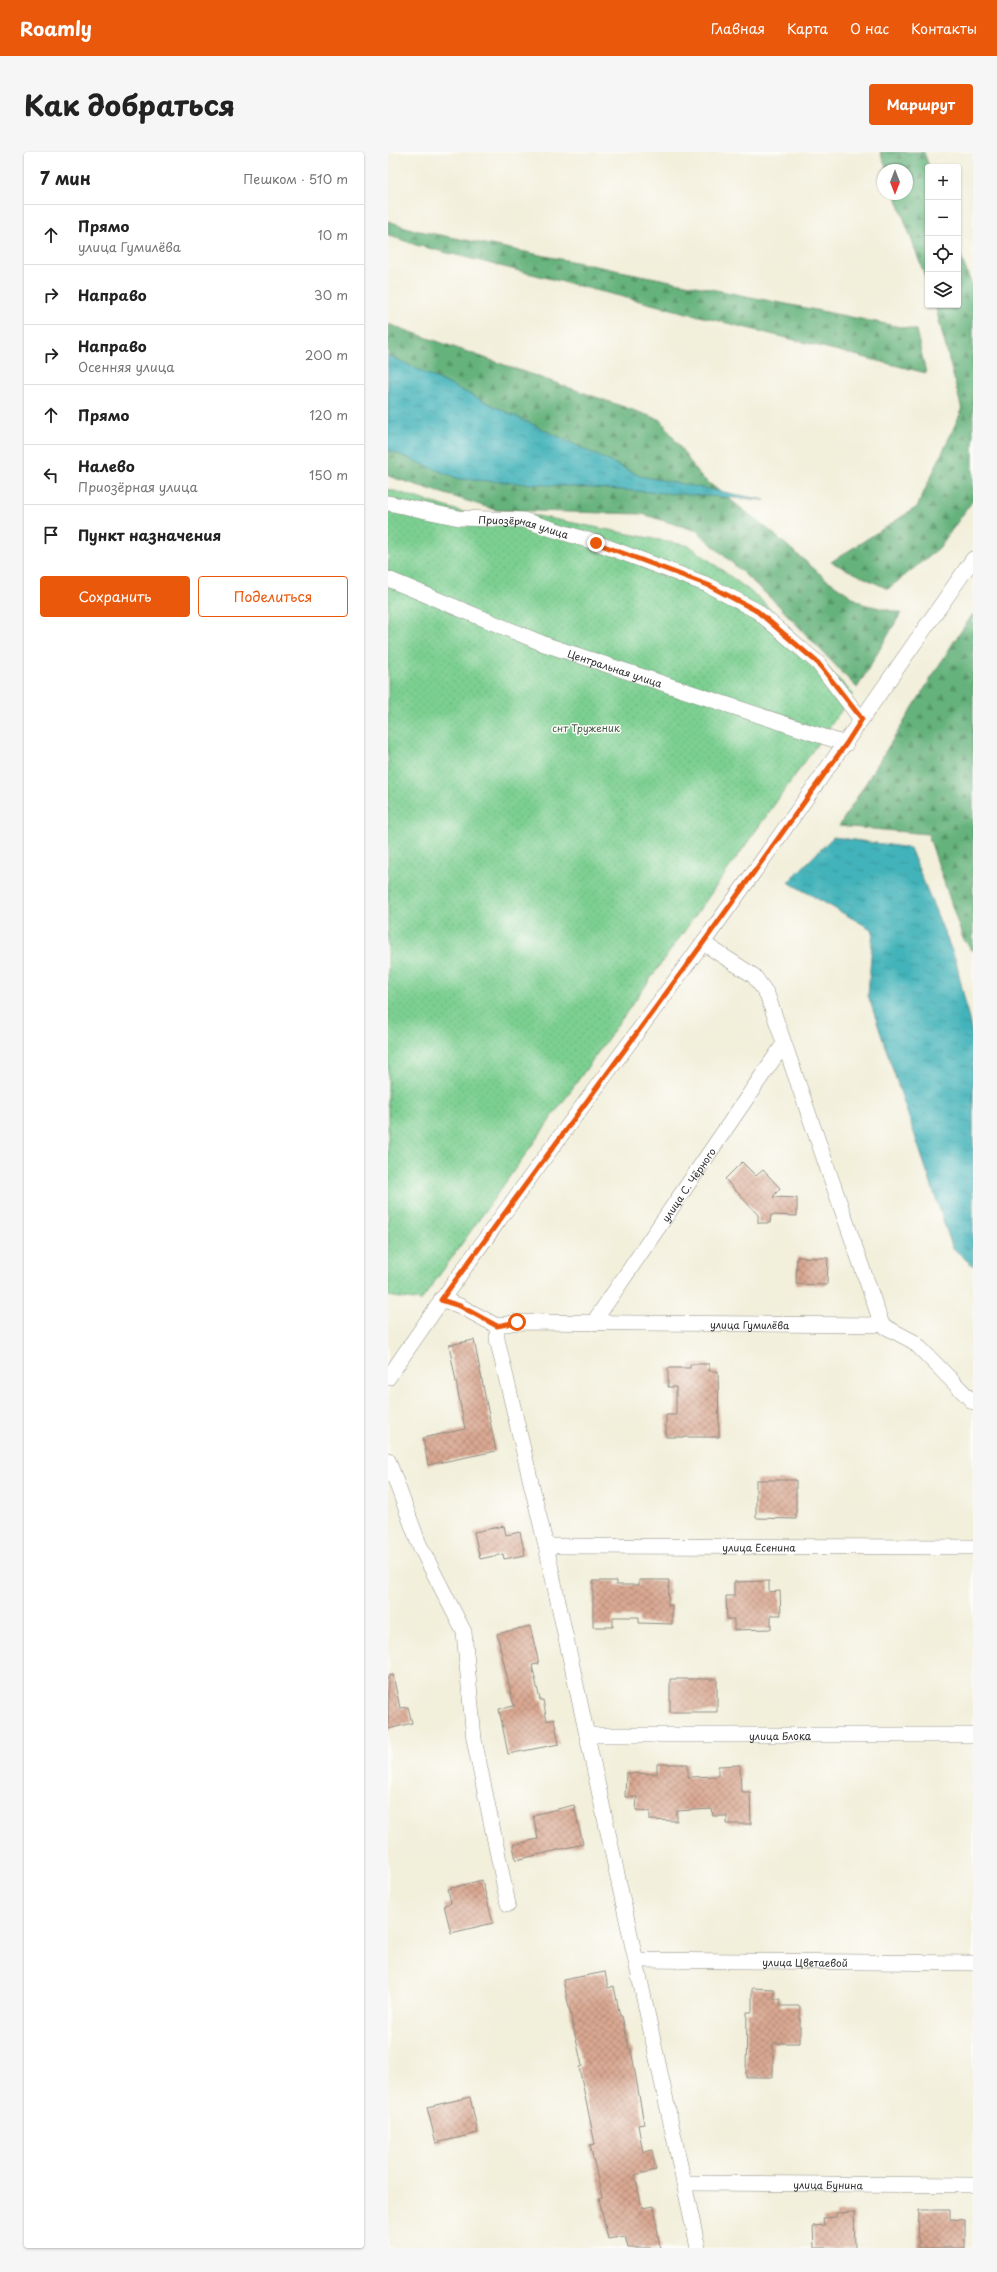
<!DOCTYPE html>
<html lang="ru">
<head>
<meta charset="utf-8">
<style>
	:root { --surface:#fff; --page:#f6f6f6; --text:#222; --muted:#767676; --line:#e0e0e0; --accent:#ea580c }
	body { margin:0; font-family:"Playpen Sans",sans-serif; background:var(--page); color:var(--text) }
	.controls { position:absolute; right:12px; top:12px; display:grid; overflow:hidden; border-radius:4px; box-shadow:0 1px 3px #0004 }
	.controls button { width:36px; height:36px; display:grid; place-items:center; padding:0; border:0; border-bottom:1px solid var(--line); background:var(--surface); color:var(--text); font:20px sans-serif }
	.compass { position:absolute; left:489px; top:12px; width:36px; height:36px; border-radius:50%; background:var(--surface); box-shadow:0 1px 3px #0004; rotate:180deg }
	.stop { position:absolute; width:12px; height:12px; margin:-9px; border:3px solid #ea580c; border-radius:50%; background:#fff }
	.stop.end { background:#ea580c; border-color:#fff; box-shadow:0 1px 4px #0008 }
	.list { margin:0; padding:0; list-style:none }
	h2 { display:flex; justify-content:space-between; align-items:center; height:52px; margin:0; padding:0 16px; font-size:17px }
	h2 small { font-size:13px; font-weight:400; color:var(--muted) }
	.list li { display:grid; grid-template-columns:26px 1fr auto; gap:12px; align-items:center; box-sizing:border-box; height:60px; padding:0 16px; border-top:1px solid var(--line) }
	.list b { display:block; font-size:15px; white-space:nowrap }
	.list p { margin:0; font-size:13px; white-space:nowrap; color:var(--muted) }
	.list em { font-size:13px; font-style:normal; color:var(--muted) }
	.actions { display:flex; gap:8px; padding:12px 16px }
	.actions a { flex:1; padding:9px 0; border:1px solid var(--accent); border-radius:4px; text-align:center; font-size:14px; color:var(--accent) }
	.actions .main { background:var(--accent); color:#fff }
	.icon { flex:none; width:22px; height:22px; fill:none; stroke:currentColor; stroke-width:2; stroke-linecap:round; stroke-linejoin:round }
	.map { position:relative; flex:none; width:585px; height:2096px; overflow:hidden; border-radius:4px }
	header { display:flex; align-items:center; gap:24px; box-sizing:border-box; height:56px; padding:0 20px; background:var(--accent); color:#fff }
	header strong { font-size:19px }
	nav { display:flex; gap:22px; margin-inline-start:auto; font-size:14px }
	.intro { display:flex; align-items:center; justify-content:space-between; box-sizing:border-box; height:96px; padding:0 24px }
	h1 { margin:0; font-size:28px }
	.button { padding:10px 18px; border-radius:4px; background:var(--accent); color:#fff; font-size:14px; font-weight:700 }
	main { display:flex; gap:24px; padding:0 24px }
	aside { flex:1; background:var(--surface); border-radius:4px; box-shadow:0 1px 3px #0004 }
	.map>svg:first-child { display:block }
	.forest { fill:url(#forest-firs); stroke:#486e53 }
	.garden { fill:url(#garden-dots); stroke:#547d5e }
	.water { fill:url(#water-ripples); stroke:#376f72 }
	.building { fill:url(#building-cross-hatch) }
	.lines { fill:none; stroke-linecap:round; stroke-linejoin:round }
	.minor-casing { stroke:#8e8d83; stroke-width:16 }
	.minor { stroke:#fff; stroke-width:15 }
	.route { stroke:#ea580c; stroke-width:5 }
	.labels { text-anchor:middle; dominant-baseline:central; stroke-width:3; stroke-linejoin:round; paint-order:stroke }
	.street-label { font-size:10px; fill:#2b2b2b; stroke:#fdfcf7 }
	.park-label { font-size:10px; fill:#435c4a; stroke:#fdfcf7 }
</style>
</head>
<body>
<header>
<strong>Roamly</strong>
<nav><a>Главная</a><a>Карта</a><a>О нас</a><a>Контакты</a></nav>
</header>
<div class="intro"><h1>Как добраться</h1><a class="button">Маршрут</a></div>
<main>
<aside>
<h2>7 мин<small>Пешком · 510 m</small></h2>
<ul class="list">
<li><svg class="icon" aria-label="ahead" viewBox="0 0 24 24"><path d="M12 20V5M6 11l6-6 6 6"/></svg><div><b>Прямо</b><p>улица Гумилёва</p></div><em>10 m</em></li>
<li><svg class="icon" aria-label="right" viewBox="0 0 24 24"><path d="M7 20v-9h11M14 6l5 5-5 5"/></svg><div><b>Направо</b></div><em>30 m</em></li>
<li><svg class="icon" aria-label="right" viewBox="0 0 24 24"><path d="M7 20v-9h11M14 6l5 5-5 5"/></svg><div><b>Направо</b><p>Осенняя улица</p></div><em>200 m</em></li>
<li><svg class="icon" aria-label="ahead" viewBox="0 0 24 24"><path d="M12 20V5M6 11l6-6 6 6"/></svg><div><b>Прямо</b></div><em>120 m</em></li>
<li><svg class="icon" aria-label="left" viewBox="0 0 24 24"><path d="M17 20v-9H6M10 6l-5 5 5 5"/></svg><div><b>Налево</b><p>Приозёрная улица</p></div><em>150 m</em></li>
<li><svg class="icon" aria-label="arrive" viewBox="0 0 24 24"><path d="M6 21V4h12l-3 4 3 4H6"/></svg><div><b>Пункт назначения</b></div></li>
</ul>
<div class="actions"><a class="main">Сохранить</a><a>Поделиться</a></div>
</aside>
<div class="map">
<svg width="585" height="2096" viewBox="0 0 585 2096">
	<defs>
		<pattern id="forest-firs" width="22" height="20" patternUnits="userSpaceOnUse"><rect width="22" height="20" fill="#65b27b"/><path d="M5 1l3.5 6h-7zM16 11l3.5 6h-7z" fill="#539165"/></pattern>
		<pattern id="garden-dots" width="8" height="8" patternUnits="userSpaceOnUse"><rect width="8" height="8" fill="#7ccf91"/><path d="M2 2h.1M6 6h.1" fill="none" stroke="#6bb27d" stroke-width="1.8" stroke-linecap="round"/></pattern>
		<pattern id="water-ripples" width="26" height="14" patternUnits="userSpaceOnUse"><rect width="26" height="14" fill="#43b3ba"/><path d="M2 4q2-2 4 0t4 0M15 11q2-2 4 0t4 0" fill="none" stroke="#389297"/></pattern>
		<pattern id="building-cross-hatch" width="8" height="8" patternUnits="userSpaceOnUse"><rect width="8" height="8" fill="#d9a791"/><path d="M0 0l8 8M0 8l8-8" fill="none" stroke="#b08877"/></pattern>
	</defs>
	<rect width="100%" height="100%" fill="#fdfcf7"/>
	<filter id="ink" filterUnits="userSpaceOnUse"><feTurbulence type="fractalNoise" baseFrequency=".025" numOctaves="2"/><feDisplacementMap in="SourceGraphic" scale="8" xChannelSelector="R" yChannelSelector="G"/><feConvolveMatrix kernelMatrix="1 2 1 2 8 2 1 2 1" color-interpolation-filters="sRGB"/></filter>
	<filter id="wash" filterUnits="userSpaceOnUse"><feTurbulence type="fractalNoise" baseFrequency=".012" numOctaves="4" result="noise"/><feDisplacementMap in="SourceGraphic" scale="16" xChannelSelector="R" yChannelSelector="G"/><feGaussianBlur stdDeviation="0.9" result="paint"/><feColorMatrix in="noise" values="0 0 0 0 0 0 0 0 0 0 0 0 0 0 0 0 0 1.4 0 .05"/><feComposite in="paint" operator="in"/></filter>
	<g filter="url(#wash)">
		<rect width="100%" height="100%" fill="#f2efdb"/>
		<!-- forest -->
		<path class="forest" d="M492,0H536L541,15L540,133L507,42H519V18H499Z
			M0,69L27,78L528,178L538,221L28,93L0,83Z
			M570,97L585,136V348L551,396L500,437L443,410L529,355L574,258L547,153H570Z
			M0,172L273,268L312,324L381,378L438,427L475,452L513,461L469,536L389,452L309,379L254,362L108,358L0,324Z
			M585,462V799L575,787L540,682L451,674L565,491Z"/>
		<!-- garden -->
		<path class="garden" d="M0,337L81,362L150,364L302,394L371,446L465,542L33,1149L0,1144Z"/>
		<!-- water -->
		<path class="water" d="M0,203L252,324L377,348L71,327L0,298Z
			M445,685L522,696L568,809L585,886V1114L564,1095L480,843L485,778L400,730Z"/>
		<g id="blocks">
			<!-- building -->
			<path class="building" d="M354,1010L368,1024L375,1018L392,1036L385,1045L409,1046V1064L383,1063L382,1071H370V1063L337,1027Z
				M409,1105L440,1106L439,1133L408,1132Z
				M86,1188L108,1299L40,1313L35,1286L77,1277L61,1193Z
				M302,1212H321V1219H330L331,1285H278V1263H288V1235H280V1216H302Z
				M368,1328H408V1367L368,1366Z
				M116,1374L118,1383L132,1380L137,1403L116,1407L115,1402L92,1407L86,1380Z
				M251,1428H281L280,1453H284V1472L251,1471V1465H225V1475H205V1429H228V1433H251Z
				M381,1429V1440L392,1439L393,1463H383V1477L346,1478V1467H339L338,1444H346V1430Z
				M142,1474L151,1512L144,1513L152,1548H155L159,1569L166,1567L171,1592L120,1602L111,1557L126,1554L109,1482Z
				M5,1523L12,1556L20,1555L24,1571L0,1577V1524Z
				M282,1527H329V1560H282Z
				M269,1612H300V1625L330,1624V1614L352,1613L353,1640H362L363,1672H339V1664H325L324,1657L289,1659V1669L262,1668V1659L248,1658L249,1645H237L238,1621L269,1622Z
				M186,1653L195,1692L128,1708L125,1693L150,1687L145,1663Z
				M94,1728L105,1771L63,1781L56,1753L63,1751L60,1737Z
				M217,1820L220,1836L226,1834L232,1864H234L241,1897H243L256,1972L250,1973L255,2000L264,1998L268,2018L247,2023L254,2056L266,2054L272,2096H240L237,2084L220,2087L211,2046L214,2045L202,1993L207,1992L191,1915L194,1914L175,1828Z
				M364,1836L386,1837V1847H392V1854H412V1891H385V1925H358L359,1860H364Z
				M82,1945L90,1981L48,1991L39,1955Z
				M531,2058H562V2067L577,2068V2096H530Z
				M466,2060L467,2096H426L425,2074L436,2073L435,2066L448,2065V2061Z"/>
		</g>
	</g>
	<g filter="url(#ink)">
		<use href="#blocks" fill-opacity="0" stroke="#8e8d83" stroke-width="1"/>
		<g class="lines">
			<!-- minor casing -->
			<g class="minor-casing">
				<g id="minor">
					<path id="s1" d="M0,351L71,366L135,368L209,391L320,433L369,459L430,511L473,567"/>
					<path id="s2" d="M0,427L156,492L458,592"/>
					<path d="M315,791L366,824L379,842L494,1173"/>
					<path d="M53,1147L72,1154L109,1174"/>
					<path id="s3" d="M205,1171L395,893"/>
					<path d="M109,1174V1187L158,1394L310,2096"/>
					<path id="s4" d="M109,1174L129,1170L494,1173L526,1190L585,1250"/>
					<path d="M0,1226C100,1078 209,936 314,792C407,665 495,536 585,407"/>
					<path d="M0,1308L31,1392L76,1480L86,1587L120,1752"/>
					<path id="s5" d="M158,1394L585,1395"/>
					<path id="s6" d="M199,1583H585"/>
					<path id="s7" d="M249,1808L585,1811"/>
					<path id="s8" d="M296,2031L585,2033"/>
				</g>
			</g>
			<!-- minor -->
			<use href="#minor" class="minor"/>
		</g>
	</g>
	<g class="lines" filter="url(#ink)">
		<!-- route -->
		<path class="route" d="M129,1170L109,1174L72,1154L53,1148L315,791L458,592L474,567L430,511L369,459L320,433L208,391"/>
	</g>
	<g class="labels">
		<!-- street labels -->
		<g class="street-label">
			<text stroke="none"><textPath href="#s1" startOffset="138">Приозёрная улица</textPath></text>
			<text stroke="none"><textPath href="#s2" startOffset="244">Центральная улица</textPath></text>
			<text stroke="none"><textPath href="#s3" startOffset="168">улица С. Чёрного</textPath></text>
			<text stroke="none"><textPath href="#s4" startOffset="253">улица Гумилёва</textPath></text>
			<text stroke="none"><textPath href="#s5" startOffset="213">улица Есенина</textPath></text>
			<text stroke="none"><textPath href="#s6" startOffset="193">улица Блока</textPath></text>
			<text stroke="none"><textPath href="#s7" startOffset="168">улица Цветаевой</textPath></text>
			<text stroke="none"><textPath href="#s8" startOffset="144">улица Бунина</textPath></text>
		</g>
		<!-- park labels -->
		<g class="park-label">
			<text x="198" y="575">снт Труженик</text>
		</g>
	</g>
</svg>
<div class="controls">
<button>+</button>
<button>−</button>
<button><svg class="icon" aria-label="locate" viewBox="0 0 24 24"><circle cx="12" cy="12" r="6"/><path d="M12 2v4M12 18v4M2 12h4M18 12h4"/></svg></button>
<button><svg class="icon" aria-label="layers" viewBox="0 0 24 24"><path d="M12 4l9 5-9 5-9-5zM3 14l9 5 9-5"/></svg></button>
</div>
<svg class="compass" viewBox="-18 -18 36 36"><path d="M0-13l5 13h-10z" fill="#e53935"/><path d="M0 13l5-13h-10z" fill="#767676"/></svg>
<div class="stop" style="left:129px;top:1170px"></div>
<div class="stop end" style="left:208px;top:391px"></div>
</div>
</main>
</body>
</html>
